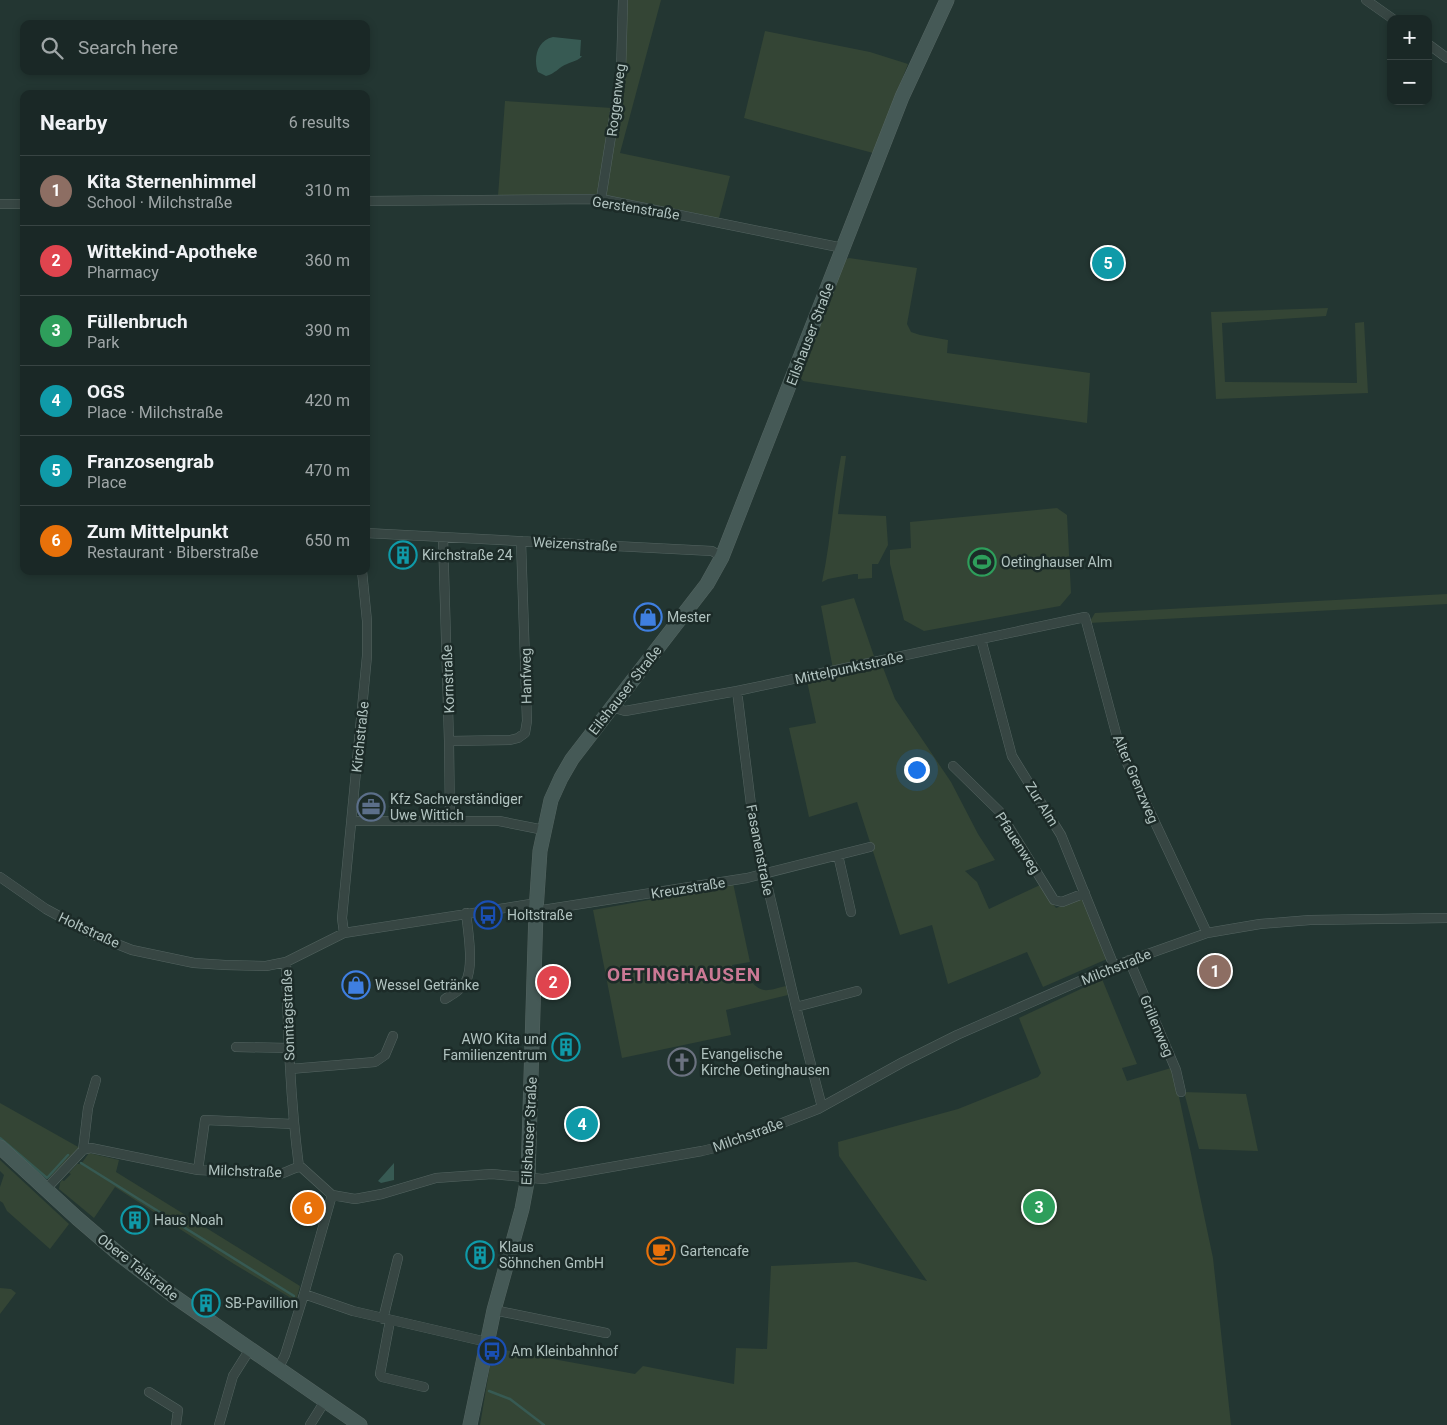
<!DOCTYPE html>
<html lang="en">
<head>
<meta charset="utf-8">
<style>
	:root { --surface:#1a2826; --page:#23302e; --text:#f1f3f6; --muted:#9fa6a7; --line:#384443; --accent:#1a73e8 }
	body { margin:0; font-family:Roboto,sans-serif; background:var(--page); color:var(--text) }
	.controls { position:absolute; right:15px; top:15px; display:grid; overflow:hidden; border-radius:10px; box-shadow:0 2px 8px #0003 }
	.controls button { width:45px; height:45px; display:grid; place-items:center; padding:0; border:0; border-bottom:1px solid var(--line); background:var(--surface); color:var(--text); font:25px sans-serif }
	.you { position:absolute; left:916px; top:769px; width:18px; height:18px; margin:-12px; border:4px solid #fff; border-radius:50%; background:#1a73e8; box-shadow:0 0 0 8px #1a73e833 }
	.badge { display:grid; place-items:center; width:32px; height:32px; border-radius:50%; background:var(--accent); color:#fff; font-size:16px; font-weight:700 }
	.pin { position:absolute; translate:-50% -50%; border:2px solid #fff; box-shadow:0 1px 5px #0006 }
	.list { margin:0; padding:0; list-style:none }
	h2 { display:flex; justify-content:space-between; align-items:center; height:65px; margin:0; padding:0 20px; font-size:21px }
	h2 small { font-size:16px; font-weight:400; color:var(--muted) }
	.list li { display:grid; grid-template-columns:32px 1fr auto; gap:15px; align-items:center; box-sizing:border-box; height:70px; padding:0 20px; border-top:1px solid var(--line) }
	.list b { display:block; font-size:19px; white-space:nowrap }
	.list p { margin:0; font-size:16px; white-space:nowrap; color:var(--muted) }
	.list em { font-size:16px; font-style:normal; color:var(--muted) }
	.icon { flex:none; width:28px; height:28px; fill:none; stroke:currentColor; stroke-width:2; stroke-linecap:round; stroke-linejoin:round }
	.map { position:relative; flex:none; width:1447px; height:1425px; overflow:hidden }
	.search { position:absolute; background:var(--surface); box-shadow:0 2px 8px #0003; left:20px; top:20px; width:350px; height:55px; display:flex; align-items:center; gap:12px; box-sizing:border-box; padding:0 18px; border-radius:10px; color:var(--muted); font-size:19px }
	.panel { position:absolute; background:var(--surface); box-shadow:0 2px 8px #0003; left:20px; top:90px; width:350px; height:485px; border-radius:10px }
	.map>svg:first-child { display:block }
	.green { fill:#344535 }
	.water { fill:#375a53 }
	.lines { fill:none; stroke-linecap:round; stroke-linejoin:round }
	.stream { stroke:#375a53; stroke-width:2.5 }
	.street-casing { stroke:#546461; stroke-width:10 }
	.secondary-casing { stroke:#546461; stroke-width:15 }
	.street { stroke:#374643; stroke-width:9 }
	.secondary { stroke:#455956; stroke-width:14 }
	.labels { text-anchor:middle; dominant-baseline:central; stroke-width:5; stroke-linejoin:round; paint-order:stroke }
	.street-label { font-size:14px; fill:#b1c3c0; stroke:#1c2b28 }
	.poi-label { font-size:14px; fill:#b1c3c0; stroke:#1c2b28; text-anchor:start }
	.district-label { font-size:19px; font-weight:bold; letter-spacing:1px; fill:#cb7995; stroke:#1c2b28 }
</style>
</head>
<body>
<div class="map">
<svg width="1447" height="1425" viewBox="0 0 1447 1425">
	<rect width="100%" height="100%" fill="#233632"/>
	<!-- green -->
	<path class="green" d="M626,0H661L620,153L730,176L719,218L606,195L612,151Z
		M765,31L870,52L908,64L873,153L744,118Z
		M505,101L612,108L598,194L498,196Z
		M849,258L917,268L907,324L911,332L920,335L948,340L947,353L1090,373L1087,423L803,381L799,376L844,260Z
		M1328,308L1326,316L1222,323L1225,382L1357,383L1355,323L1364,322L1368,393L1216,399L1211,312Z
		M841,456H846L838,514L886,516L888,545L878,564H872V578L858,579V574H854L828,579L822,582C831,541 833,498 841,456Z
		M1057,508L1067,515L1071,593L1060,606L924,631L904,620L890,564V550L911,548L910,522Z
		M1447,594V604L1089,623L1095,613Z
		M854,598L875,659L833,669L821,606Z
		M882,665L895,699L951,782L978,834L995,860L965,871L977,882L989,909L1040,885L1056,908L1082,898L1107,959L1043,987L1027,952L948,984L932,925L900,935L857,802L809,817L789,728L816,723L807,681Z
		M733,883L750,962L732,965L734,974L747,976C761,995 765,991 786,986L788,995L726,1010L731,1035L622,1058L593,910L721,887Z
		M1102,979L1137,1064L1122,1068L1127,1081L1171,1068L1174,1073L1213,1258L1231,1425H480L493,1348L635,1374L643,1366L734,1384L736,1348L767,1349L771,1266L856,1262L927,1281L839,1156L838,1142L958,1109L1038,1077L1041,1073L1019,1018Z
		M1184,1092L1246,1094L1258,1151L1199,1149Z
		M0,1103L80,1148L48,1179L0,1137Z
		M89,1153L119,1160L116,1172L300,1286L296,1301L234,1264L115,1187L94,1218L59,1189L60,1183L62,1180L64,1181L71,1174L69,1173L77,1164H81Z
		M0,1160L69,1224L50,1249L7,1211L3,1203L0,1201V1187L4,1175L0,1171Z
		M0,1288L11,1289L16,1293L0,1314Z"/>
	<!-- water -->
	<path class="water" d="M553,37L581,40L580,56H582C578,61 573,61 567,64C559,67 555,74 546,76L538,72C533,59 537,40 553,37Z
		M394,1163V1180L381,1183L378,1181Z"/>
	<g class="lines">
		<!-- stream -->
		<path class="stream" d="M0,1138L47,1178L68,1155
			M81,1163L294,1296
			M489,1391L510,1399L544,1425"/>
		<!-- street casing -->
		<g class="street-casing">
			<path id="street" d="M1366,0L1393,19
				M1428,44L1447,58
				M601,199L621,73L623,0
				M366,201L601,199L843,248
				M0,204H24
				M366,533L712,551L722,557
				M443,537L449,741L450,821
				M981,639L1012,756L1061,835L1114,966
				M737,691L754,829L796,1007L822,1107
				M612,707L625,711L737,691L1085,617L1120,748L1207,933
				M449,741L510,740L518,738L525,733L527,721L521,541
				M953,766L999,811L1054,900L1062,902L1085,893
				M352,821H499L544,830
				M838,855L851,912
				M0,877L46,909L94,935L132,950L194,963L225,965L266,966L286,962L344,933L537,903
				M536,911L747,878L870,847
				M344,933L342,918L367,656V621L362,571
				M1129,960L1176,1070L1181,1092
				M286,962C288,1030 290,1099 299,1167
				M445,999C453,994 461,990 466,981C474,966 468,930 466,913
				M796,1007L857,991
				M236,1047L289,1048
				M290,1069L375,1062L385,1055L393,1036
				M83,1150L88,1108L96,1080
				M198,1170L205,1120L293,1124
				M46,1189L83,1150L91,1148L198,1170L279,1174C287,1173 293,1167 301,1167L332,1195L355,1199L382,1194L436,1178L492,1174L543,1179L702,1151L723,1146L818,1109L903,1062L957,1035L1114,966L1207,933L1260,924L1310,920L1447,918
				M304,1294L353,1311L487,1342
				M494,1310L606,1333
				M383,1319L398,1258
				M390,1321L380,1374L382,1377L424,1387
				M278,1369L285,1355L304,1294L332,1195
				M149,1392L178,1410L176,1425
				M219,1425L233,1376L250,1349
				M310,1425L325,1401"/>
		</g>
		<!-- secondary casing -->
		<g class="secondary-casing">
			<path id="secondary" d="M0,1147L77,1218L120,1255L175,1297L360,1425
				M470,1425L494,1310L522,1209L528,1177L536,911L540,851L551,800L561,778L572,759L707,584L722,557L902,97L947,0"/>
		</g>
		<!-- street -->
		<use href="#street" class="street"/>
		<!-- secondary -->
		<use href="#secondary" class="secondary"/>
	</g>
	<!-- icons -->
	<defs>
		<g id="building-ring" transform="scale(1.4375)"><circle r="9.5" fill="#1c2b28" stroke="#0f9aa8" stroke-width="1.5"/><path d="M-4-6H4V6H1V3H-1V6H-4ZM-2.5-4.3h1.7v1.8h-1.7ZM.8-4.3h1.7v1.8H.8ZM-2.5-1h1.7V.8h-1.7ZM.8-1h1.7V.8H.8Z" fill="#0f9aa8"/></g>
		<g id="stadium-ring" transform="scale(1.4375)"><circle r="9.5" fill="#1c2b28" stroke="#2e9e5b" stroke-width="1.5"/><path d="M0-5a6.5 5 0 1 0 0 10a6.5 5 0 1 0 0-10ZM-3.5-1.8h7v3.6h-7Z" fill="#2e9e5b"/></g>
		<g id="shop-ring" transform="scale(1.4375)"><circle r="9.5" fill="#1c2b28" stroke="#3f7fe0" stroke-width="1.5"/><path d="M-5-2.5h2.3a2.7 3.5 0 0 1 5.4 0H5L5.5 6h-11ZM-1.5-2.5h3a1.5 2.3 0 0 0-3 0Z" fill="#3f7fe0"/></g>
		<g id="office-ring" transform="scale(1.4375)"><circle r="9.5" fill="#1c2b28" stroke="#5c6f8a" stroke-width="1.5"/><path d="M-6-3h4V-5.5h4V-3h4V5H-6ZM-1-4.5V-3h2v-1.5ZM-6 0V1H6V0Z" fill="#5c6f8a"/></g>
		<g id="bus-ring" transform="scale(1.4375)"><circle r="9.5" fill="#1c2b28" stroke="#1a4fb4" stroke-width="1.5"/><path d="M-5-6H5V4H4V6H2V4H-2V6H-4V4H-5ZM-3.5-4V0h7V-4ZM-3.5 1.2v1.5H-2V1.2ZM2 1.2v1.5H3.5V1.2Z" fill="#1a4fb4"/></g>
		<g id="church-ring" transform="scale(1.4375)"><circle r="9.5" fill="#1c2b28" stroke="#6b7280" stroke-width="1.5"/><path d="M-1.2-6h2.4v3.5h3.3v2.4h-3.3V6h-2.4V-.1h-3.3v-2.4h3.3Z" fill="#6b7280"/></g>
		<g id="cafe-ring" transform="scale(1.4375)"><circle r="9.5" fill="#1c2b28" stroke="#e8710a" stroke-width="1.5"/><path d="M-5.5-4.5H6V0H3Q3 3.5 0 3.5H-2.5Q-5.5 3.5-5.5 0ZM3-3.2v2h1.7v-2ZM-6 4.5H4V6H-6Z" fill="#e8710a"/></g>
	</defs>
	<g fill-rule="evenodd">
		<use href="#building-ring" x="403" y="555"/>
		<use href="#stadium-ring" x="982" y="562"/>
		<use href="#shop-ring" x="648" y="617"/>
		<use href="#office-ring" x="371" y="807"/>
		<use href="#bus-ring" x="488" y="915"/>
		<use href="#shop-ring" x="356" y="985"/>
		<use href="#building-ring" x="566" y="1047"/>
		<use href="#church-ring" x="682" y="1062"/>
		<use href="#building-ring" x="135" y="1220"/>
		<use href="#cafe-ring" x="661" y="1251"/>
		<use href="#building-ring" x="480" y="1255"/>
		<use href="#building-ring" x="206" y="1303"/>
		<use href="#bus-ring" x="492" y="1351"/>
	</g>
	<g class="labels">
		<!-- street labels -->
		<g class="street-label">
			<text transform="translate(616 100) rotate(-83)">Roggenweg</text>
			<text transform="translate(636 208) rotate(9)">Gerstenstraße</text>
			<text transform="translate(810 334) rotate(-69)">Eilshauser Straße</text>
			<text transform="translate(575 544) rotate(3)">Weizenstraße</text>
			<text transform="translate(849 668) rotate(-12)">Mittelpunktstraße</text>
			<text transform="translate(526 676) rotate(-91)">Hanfweg</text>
			<text transform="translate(448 679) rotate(-92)">Kornstraße</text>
			<text transform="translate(625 690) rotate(-52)">Eilshauser Straße</text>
			<text transform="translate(360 737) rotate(-84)">Kirchstraße</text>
			<text transform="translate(1136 779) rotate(67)">Alter Grenzweg</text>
			<text transform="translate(1042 804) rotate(58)">Zur Alm</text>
			<text transform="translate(1018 843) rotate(57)">Pfauenweg</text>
			<text transform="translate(760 850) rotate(79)">Fasanenstraße</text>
			<text transform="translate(688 888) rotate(-9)">Kreuzstraße</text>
			<text transform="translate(89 930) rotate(25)">Holtstraße</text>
			<text transform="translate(1116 967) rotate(-22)">Milchstraße</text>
			<text transform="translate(288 1015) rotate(-92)">Sonntagstraße</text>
			<text transform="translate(1157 1026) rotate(67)">Grillenweg</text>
			<text transform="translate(529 1131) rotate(-87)">Eilshauser Straße</text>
			<text transform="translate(748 1135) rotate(-20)">Milchstraße</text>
			<text transform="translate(245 1171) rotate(2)">Milchstraße</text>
			<text transform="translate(138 1267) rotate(38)">Obere Talstraße</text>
		</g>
		<!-- poi labels -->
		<g class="poi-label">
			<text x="422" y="555">Kirchstraße 24</text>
			<text x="1001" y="562">Oetinghauser Alm</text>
			<text x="667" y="617">Mester</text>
			<text x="390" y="799">Kfz Sachverständiger<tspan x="390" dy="16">Uwe Wittich</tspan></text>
			<text x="507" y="915">Holtstraße</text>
			<text x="375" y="985">Wessel Getränke</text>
			<text x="547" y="1039" text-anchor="end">AWO Kita und<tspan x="547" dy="16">Familienzentrum</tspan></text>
			<text x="701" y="1054">Evangelische<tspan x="701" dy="16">Kirche Oetinghausen</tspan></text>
			<text x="154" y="1220">Haus Noah</text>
			<text x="499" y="1247">Klaus<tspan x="499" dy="16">Söhnchen GmbH</tspan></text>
			<text x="680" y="1251">Gartencafe</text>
			<text x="225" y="1303">SB-Pavillion</text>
			<text x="511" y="1351">Am Kleinbahnhof</text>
		</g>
		<!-- district labels -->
		<g class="district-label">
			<text x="684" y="974">OETINGHAUSEN</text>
		</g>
	</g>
</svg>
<div class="controls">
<button>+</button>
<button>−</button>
</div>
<div class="you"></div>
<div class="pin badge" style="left:1215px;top:971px;background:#8d6e63">1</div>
<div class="pin badge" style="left:553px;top:982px;background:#e0444e">2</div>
<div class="pin badge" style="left:1039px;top:1207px;background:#2e9e5b">3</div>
<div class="pin badge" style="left:582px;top:1124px;background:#0f9aa8">4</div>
<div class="pin badge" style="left:1108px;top:263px;background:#0f9aa8">5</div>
<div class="pin badge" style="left:308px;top:1208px;background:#e8710a">6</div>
<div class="search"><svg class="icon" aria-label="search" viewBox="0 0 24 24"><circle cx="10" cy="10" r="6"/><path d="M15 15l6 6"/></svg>Search here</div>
<section class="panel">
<h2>Nearby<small>6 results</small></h2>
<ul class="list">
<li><span class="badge" style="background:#8d6e63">1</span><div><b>Kita Sternenhimmel</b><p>School · Milchstraße</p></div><em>310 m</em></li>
<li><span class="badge" style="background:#e0444e">2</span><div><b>Wittekind-Apotheke</b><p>Pharmacy</p></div><em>360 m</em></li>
<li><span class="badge" style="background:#2e9e5b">3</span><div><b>Füllenbruch</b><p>Park</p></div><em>390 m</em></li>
<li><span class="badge" style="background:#0f9aa8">4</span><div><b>OGS</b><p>Place · Milchstraße</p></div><em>420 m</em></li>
<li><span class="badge" style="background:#0f9aa8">5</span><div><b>Franzosengrab</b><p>Place</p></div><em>470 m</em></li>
<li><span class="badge" style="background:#e8710a">6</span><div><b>Zum Mittelpunkt</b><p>Restaurant · Biberstraße</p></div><em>650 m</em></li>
</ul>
</section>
</div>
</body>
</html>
